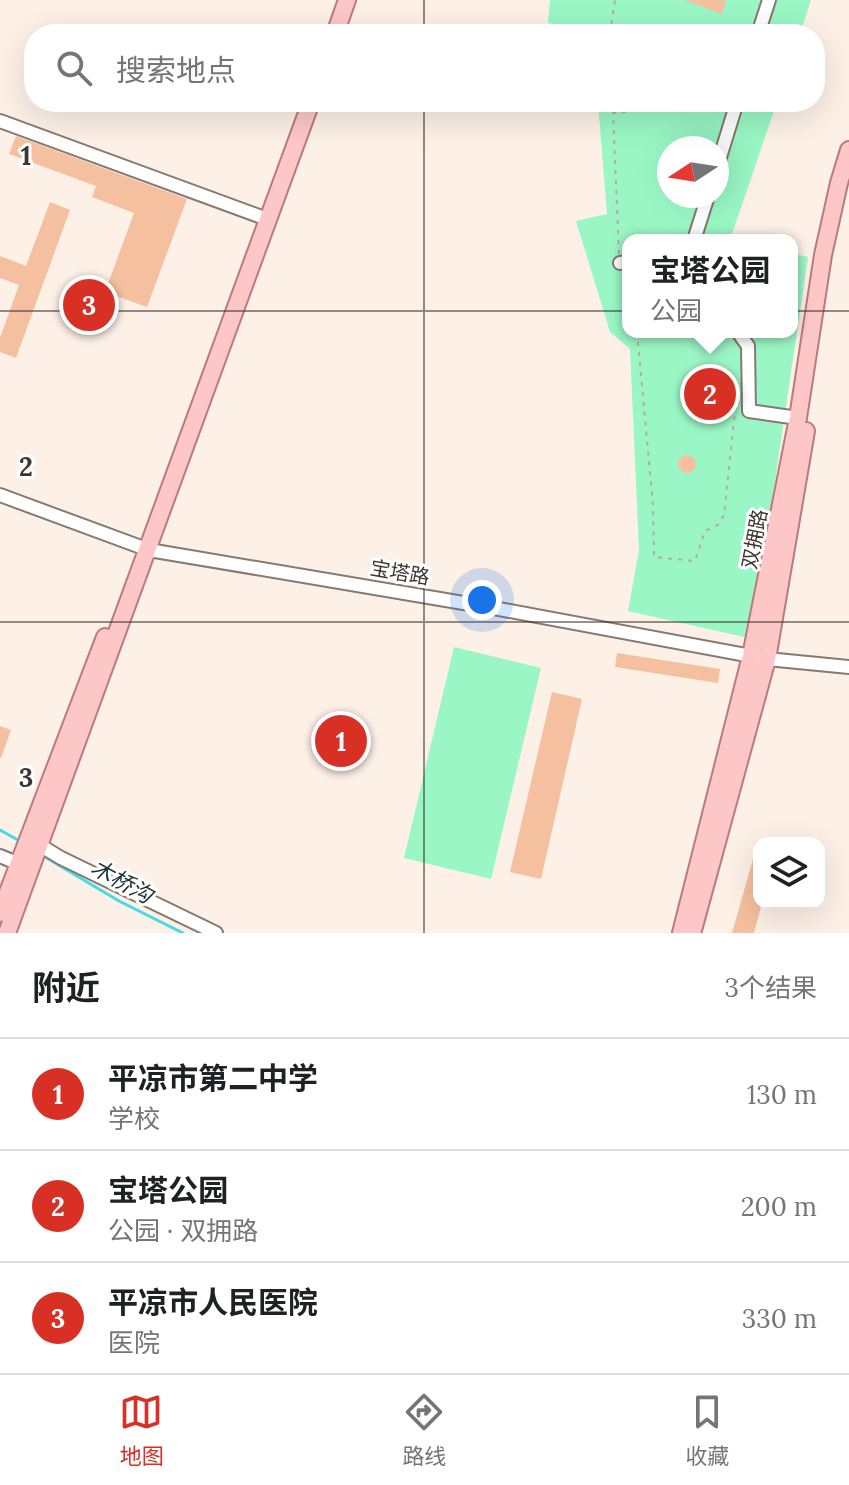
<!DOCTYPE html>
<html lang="zh">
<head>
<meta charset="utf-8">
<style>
	:root { --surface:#fff; --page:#f6f6f6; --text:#202124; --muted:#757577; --line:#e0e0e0; --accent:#d93025 }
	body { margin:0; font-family:Lora,"Noto Sans SC",serif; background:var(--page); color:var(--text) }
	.controls { position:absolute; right:24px; bottom:24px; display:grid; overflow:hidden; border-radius:16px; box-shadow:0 8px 32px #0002 }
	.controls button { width:72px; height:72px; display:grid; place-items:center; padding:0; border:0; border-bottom:2px solid var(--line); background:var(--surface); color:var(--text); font:40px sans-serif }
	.compass { position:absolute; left:657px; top:136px; width:72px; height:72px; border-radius:50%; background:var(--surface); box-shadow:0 8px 32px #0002; rotate:258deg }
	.you { position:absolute; left:482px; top:600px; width:28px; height:28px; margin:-20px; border:6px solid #fff; border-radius:50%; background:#1a73e8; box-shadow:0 0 0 12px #1a73e833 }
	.badge { display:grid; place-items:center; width:52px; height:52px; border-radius:50%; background:var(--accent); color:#fff; font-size:26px; font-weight:700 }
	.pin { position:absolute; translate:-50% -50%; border:4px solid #fff; box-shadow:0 2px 8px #0006 }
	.popup { position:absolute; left:622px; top:234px; width:176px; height:104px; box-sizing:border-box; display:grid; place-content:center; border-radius:16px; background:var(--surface); filter:drop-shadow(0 2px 6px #0005); font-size:26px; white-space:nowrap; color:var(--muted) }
	.popup b { font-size:30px; color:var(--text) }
	.popup::after { content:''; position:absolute; left:50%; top:100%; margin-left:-16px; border:16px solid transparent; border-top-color:var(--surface) }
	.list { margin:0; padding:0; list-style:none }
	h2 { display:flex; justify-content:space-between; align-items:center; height:104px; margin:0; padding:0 32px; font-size:34px }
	h2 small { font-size:26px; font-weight:400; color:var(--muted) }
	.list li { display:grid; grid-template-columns:52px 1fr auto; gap:24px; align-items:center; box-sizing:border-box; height:112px; padding:0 32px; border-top:2px solid var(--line) }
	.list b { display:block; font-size:30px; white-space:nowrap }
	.list p { margin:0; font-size:26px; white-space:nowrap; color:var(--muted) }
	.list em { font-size:26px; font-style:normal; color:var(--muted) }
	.icon { flex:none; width:44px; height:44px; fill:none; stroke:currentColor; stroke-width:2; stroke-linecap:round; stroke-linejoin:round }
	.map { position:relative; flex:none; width:849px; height:933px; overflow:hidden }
	.search { position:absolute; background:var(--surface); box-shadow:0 8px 32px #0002; left:24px; right:24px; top:24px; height:88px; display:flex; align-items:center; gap:20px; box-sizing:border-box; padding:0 28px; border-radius:32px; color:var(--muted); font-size:30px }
	.sheet { height:440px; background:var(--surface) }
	nav { display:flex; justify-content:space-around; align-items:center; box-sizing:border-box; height:112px; border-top:2px solid var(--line); background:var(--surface); font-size:22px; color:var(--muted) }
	nav a { display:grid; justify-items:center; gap:4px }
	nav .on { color:var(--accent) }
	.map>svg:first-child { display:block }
	.green { fill:#9af7c5; fill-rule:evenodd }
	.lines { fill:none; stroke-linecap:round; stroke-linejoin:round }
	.stream { stroke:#43dce3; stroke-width:3 }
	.building { fill:#f4c09f }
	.minor-casing { stroke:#87796f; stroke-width:16 }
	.major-casing { stroke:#ba7b7a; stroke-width:20 }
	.path { stroke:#b6aba4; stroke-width:2; stroke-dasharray:4 6; stroke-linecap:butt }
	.minor { stroke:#fff; stroke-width:12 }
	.major { stroke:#fec7c7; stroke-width:16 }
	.grid { fill:none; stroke:#3c3531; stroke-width:2; stroke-opacity:0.55 }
	.labels { text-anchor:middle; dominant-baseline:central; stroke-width:6; stroke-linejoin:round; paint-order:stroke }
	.street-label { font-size:20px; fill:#3c3531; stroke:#fff }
	.water-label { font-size:22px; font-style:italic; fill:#1b3334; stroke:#fff }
	.grid-label { font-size:26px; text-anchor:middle; font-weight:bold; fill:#3c3531; stroke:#fff; stroke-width:6; stroke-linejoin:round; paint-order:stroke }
</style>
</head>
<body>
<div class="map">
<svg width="849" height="933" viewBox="0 0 849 933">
	<rect width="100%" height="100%" fill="#fdf0e7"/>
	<!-- green -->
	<path class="green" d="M550,0H811L800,34H592L591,32L548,23Z
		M598,102H777L731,237L739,240H628V332H792V253L808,257L759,590L752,623L744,637L628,611L639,550L630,349L610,332L576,221L607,214ZM669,148H717V196H669Z
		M454,647L541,668L491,879L404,858Z"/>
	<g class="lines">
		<!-- stream -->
		<path class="stream" d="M0,830L18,840
			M45,857L119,901L183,933"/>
	</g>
	<!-- building -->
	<path class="building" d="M684,0H726L722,14Z
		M16,136L187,199L147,307L105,292L134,213L92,197L96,186L9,154Z
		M50,202L70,210L16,358L0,352V338L19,285L0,278V256L26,266Z
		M678 464a9 9 0 1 1 18 0a9 9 0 1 1-18 0Z
		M617,653L720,669L718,683L615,667Z
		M552,692L582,699L541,879L510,872Z
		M0,726L11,730L1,758H0Z
		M757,845H759V903H762L754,933H732Z"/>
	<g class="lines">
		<!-- minor casing -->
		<g class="minor-casing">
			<path id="minor" d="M758,34L769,0
				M0,121L259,216
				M717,167L737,102
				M694,240L708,196
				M620,263L628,262
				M738,332L748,346L749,411L798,418
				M0,495L149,550L499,609L767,659L849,667
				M33,841L61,858L216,933
				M0,856L24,866"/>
		</g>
		<!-- major casing -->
		<g class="major-casing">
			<path id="major" d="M335,34L347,0
				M0,913L105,637
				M693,930L767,659L806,431
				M7,933L311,102
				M681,933L751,656L798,418L823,255L839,183L849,150"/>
		</g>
		<!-- path -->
		<path class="path" d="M610,34L615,0
			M619,254L613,113L625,112L624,102
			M637,332L653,505L654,557L695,561L705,531L718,525L724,515L737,393"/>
		<!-- minor -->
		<use href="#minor" class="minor"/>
		<!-- major -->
		<use href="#major" class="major"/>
	</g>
	<!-- grid -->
	<path class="grid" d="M424,0V34M424,102V933M0,311H849M0,622H849"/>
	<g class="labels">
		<!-- street labels -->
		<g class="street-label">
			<text transform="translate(754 539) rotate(-79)">双拥路</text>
			<text transform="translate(400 572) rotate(10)">宝塔路</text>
		</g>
		<!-- water labels -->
		<g class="water-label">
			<text transform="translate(122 881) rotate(29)">木桥沟</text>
		</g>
	</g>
	<g class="grid-label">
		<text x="26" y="165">1</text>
		<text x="26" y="476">2</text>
		<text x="26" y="787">3</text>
	</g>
</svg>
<div class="controls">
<button><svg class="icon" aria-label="layers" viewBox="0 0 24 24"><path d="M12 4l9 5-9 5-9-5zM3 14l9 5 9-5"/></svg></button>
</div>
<svg class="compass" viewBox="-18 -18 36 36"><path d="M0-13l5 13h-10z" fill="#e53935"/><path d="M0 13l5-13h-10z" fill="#757577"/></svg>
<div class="you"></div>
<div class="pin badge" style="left:341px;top:741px">1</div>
<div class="pin badge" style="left:710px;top:394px">2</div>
<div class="popup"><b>宝塔公园</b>公园</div>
<div class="pin badge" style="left:89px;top:305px">3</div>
<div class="search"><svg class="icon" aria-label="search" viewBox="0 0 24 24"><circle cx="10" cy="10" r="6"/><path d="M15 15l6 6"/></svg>搜索地点</div>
</div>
<section class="sheet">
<h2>附近<small>3个结果</small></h2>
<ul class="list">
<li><span class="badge">1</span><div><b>平凉市第二中学</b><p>学校</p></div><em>130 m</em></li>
<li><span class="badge">2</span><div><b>宝塔公园</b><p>公园 · 双拥路</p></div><em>200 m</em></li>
<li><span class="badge">3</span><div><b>平凉市人民医院</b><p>医院</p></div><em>330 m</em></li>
</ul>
</section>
<nav>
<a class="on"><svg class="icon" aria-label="map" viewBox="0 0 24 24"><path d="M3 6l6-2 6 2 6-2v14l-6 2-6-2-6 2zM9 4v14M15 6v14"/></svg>地图</a>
<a><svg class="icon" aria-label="directions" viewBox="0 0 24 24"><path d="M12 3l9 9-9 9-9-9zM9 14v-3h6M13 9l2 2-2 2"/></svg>路线</a>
<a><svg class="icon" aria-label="saved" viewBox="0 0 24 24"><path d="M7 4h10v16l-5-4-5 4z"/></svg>收藏</a>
</nav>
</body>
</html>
